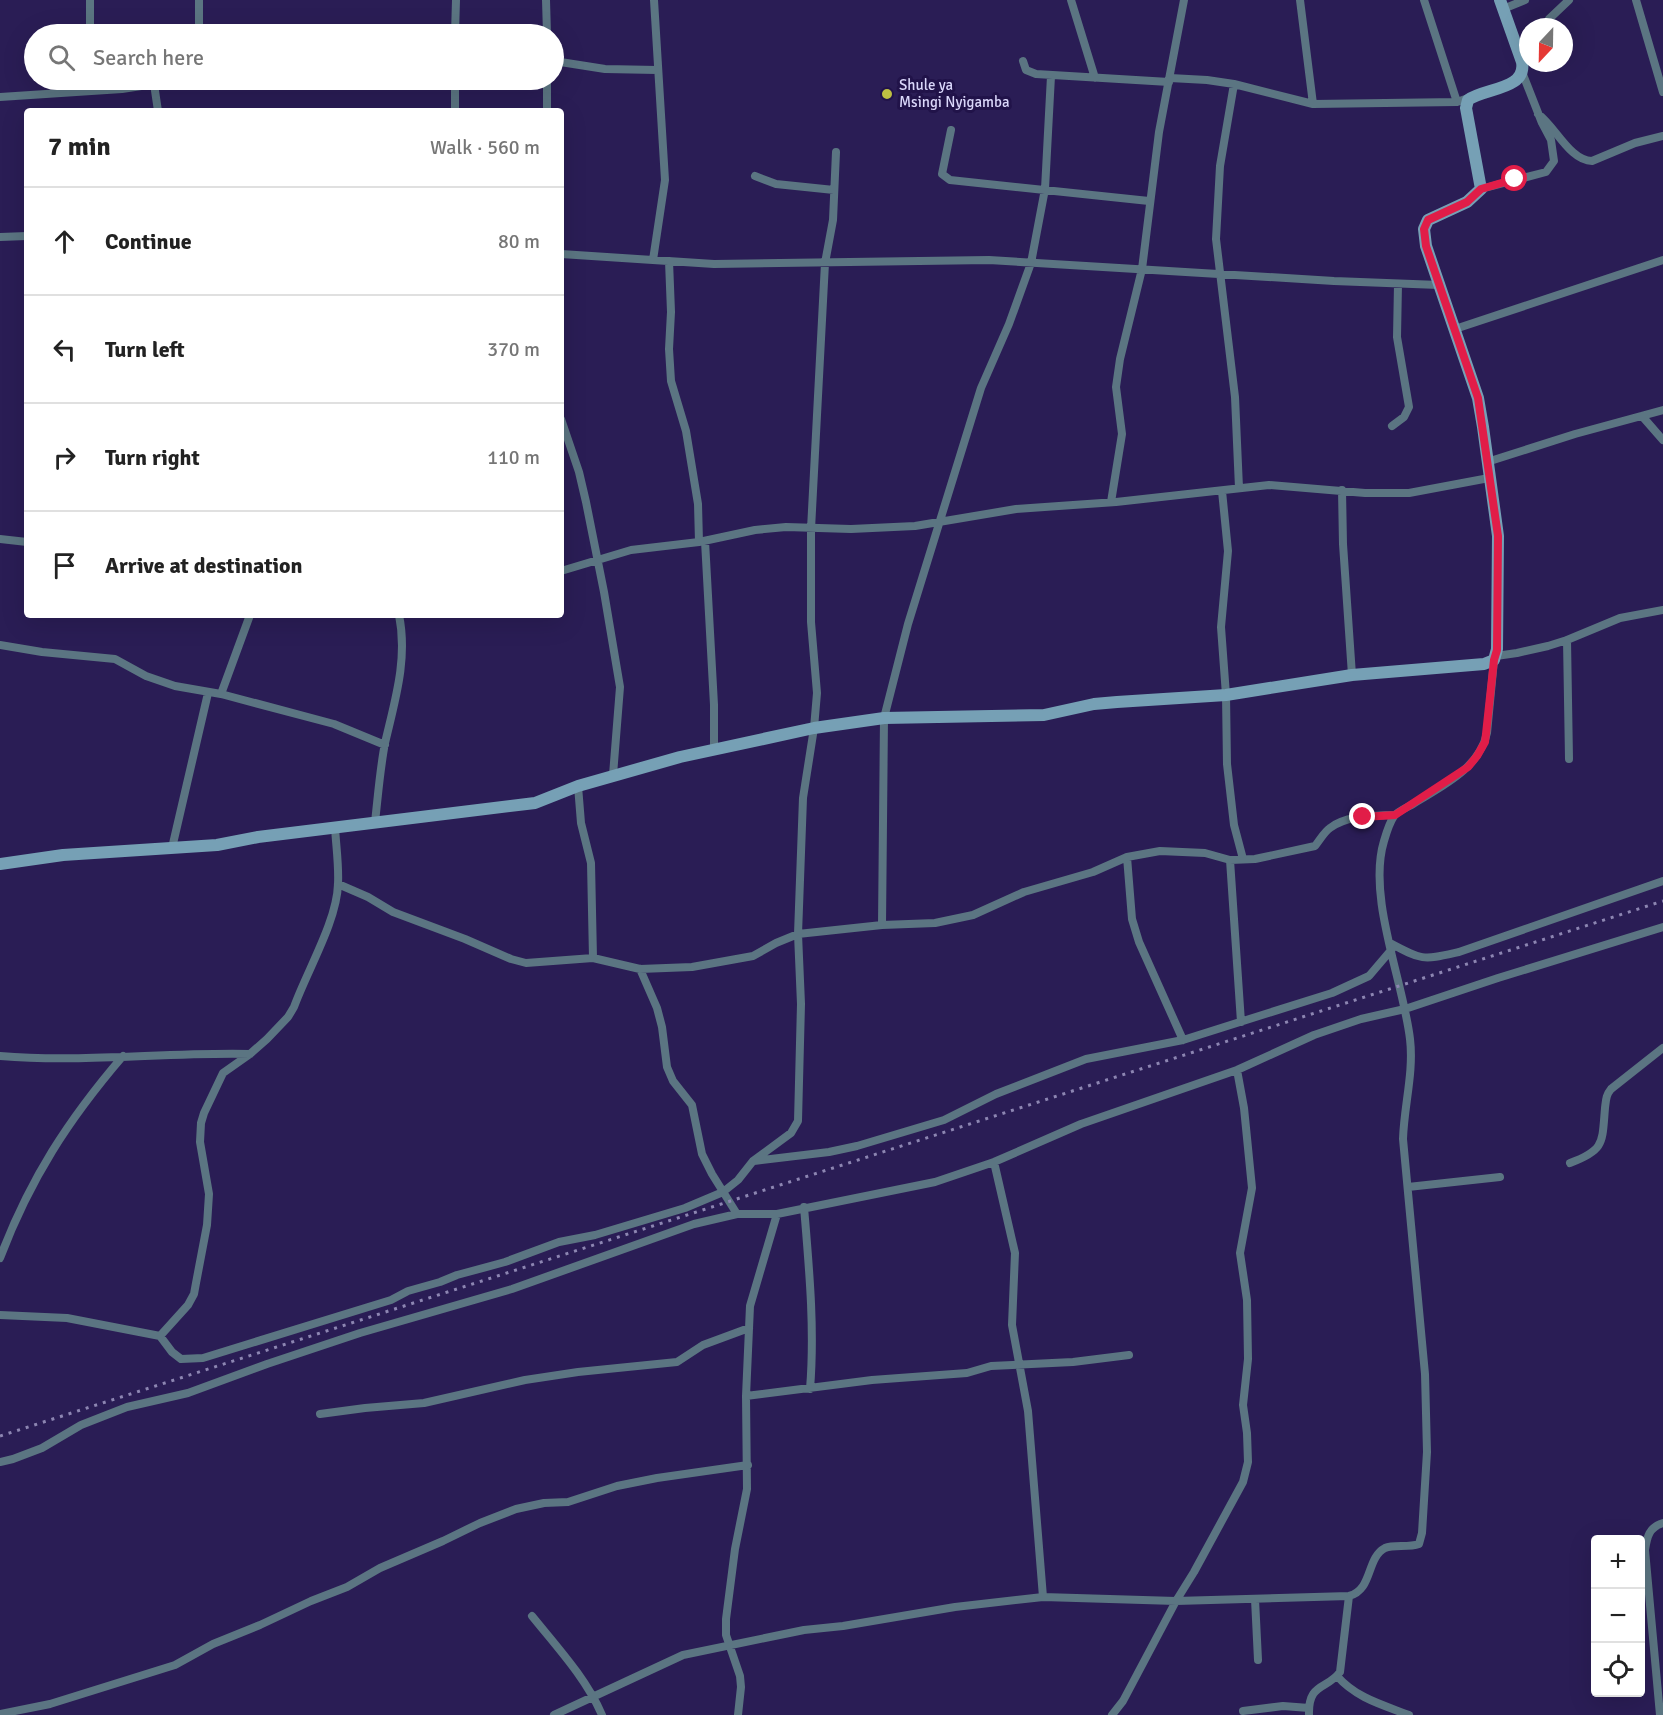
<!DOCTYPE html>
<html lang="en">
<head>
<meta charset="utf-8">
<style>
	:root { --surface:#fff; --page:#f6f6f6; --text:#222; --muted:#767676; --line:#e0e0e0 }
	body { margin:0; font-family:Signika,sans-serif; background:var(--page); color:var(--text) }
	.controls { position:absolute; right:18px; bottom:18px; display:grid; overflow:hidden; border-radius:6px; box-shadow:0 6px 24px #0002 }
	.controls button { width:54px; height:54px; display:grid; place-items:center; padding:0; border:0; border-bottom:2px solid var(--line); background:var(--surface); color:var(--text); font:30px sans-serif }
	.compass { position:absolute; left:1519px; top:18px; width:54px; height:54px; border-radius:50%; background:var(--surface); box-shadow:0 6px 24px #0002; rotate:202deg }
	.stop { position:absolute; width:18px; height:18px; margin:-14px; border:4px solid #e11d48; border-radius:50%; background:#fff }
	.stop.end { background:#e11d48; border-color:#fff; box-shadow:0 2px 6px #0008 }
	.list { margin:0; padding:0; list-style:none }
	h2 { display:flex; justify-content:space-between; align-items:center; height:78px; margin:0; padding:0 24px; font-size:26px }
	h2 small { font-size:20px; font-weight:400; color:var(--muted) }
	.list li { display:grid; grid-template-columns:39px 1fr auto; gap:18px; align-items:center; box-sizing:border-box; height:108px; padding:0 24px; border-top:2px solid var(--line) }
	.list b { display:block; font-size:22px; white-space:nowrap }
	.list em { font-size:20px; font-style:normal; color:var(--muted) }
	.icon { flex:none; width:33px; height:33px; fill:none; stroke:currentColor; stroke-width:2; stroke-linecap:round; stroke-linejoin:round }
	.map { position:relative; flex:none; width:1663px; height:1715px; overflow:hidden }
	.search { position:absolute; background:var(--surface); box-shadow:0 6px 24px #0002; left:24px; top:24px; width:540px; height:66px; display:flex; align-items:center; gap:15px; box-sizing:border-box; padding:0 21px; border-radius:33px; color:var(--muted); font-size:22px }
	.panel { position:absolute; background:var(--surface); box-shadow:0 6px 24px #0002; left:24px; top:108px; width:540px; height:510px; border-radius:6px }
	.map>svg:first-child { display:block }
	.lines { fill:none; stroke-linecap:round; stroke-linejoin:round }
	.street { stroke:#5b7582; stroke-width:8 }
	.secondary { stroke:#76a0b5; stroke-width:12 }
	.rail { stroke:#8d86b2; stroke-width:3; stroke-dasharray:3 6; stroke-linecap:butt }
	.route { stroke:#e11d48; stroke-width:8 }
	.poi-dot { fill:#bebf42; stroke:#211349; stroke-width:2 }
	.labels { text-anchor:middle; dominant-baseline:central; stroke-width:6; stroke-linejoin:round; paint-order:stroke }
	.poi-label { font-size:15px; fill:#dad7fa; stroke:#211349; text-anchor:start }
</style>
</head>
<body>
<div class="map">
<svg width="1663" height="1715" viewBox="0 0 1663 1715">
	<rect width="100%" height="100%" fill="#2a1d55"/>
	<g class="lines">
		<!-- street -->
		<path class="street" d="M90,0V34
			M546,0L547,34
			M1071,0L1095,78
			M1300,0L1313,104
			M1424,0L1457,102
			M1636,0L1663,92
			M1503,9L1525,0
			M1545,27L1549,19L1569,0
			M199,34V0
			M455,34L456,0
			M554,61L605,69L657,70
			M1023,61L1026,70L1036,74L1169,82
			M1170,78L1207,80L1234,84L1313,104L1457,102L1471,97
			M90,80V90
			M547,80V111
			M154,84L158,111
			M1234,84L1220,166L1216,239L1235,397L1239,488
			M0,97L122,89L154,84L168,80
			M455,111V80
			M1538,114C1555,126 1570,161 1592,161L1635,143L1663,136
			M951,130L942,174L950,180L1149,201
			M755,176L776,184L834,190
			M1481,189L1546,172L1554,161L1551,140L1542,123L1522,72
			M0,237L27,236
			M561,254L714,264L989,260L1334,281L1439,285
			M653,260L665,180L654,0
			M669,261L671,312L669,349L671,381L686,431L698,504L699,542
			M1455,329L1663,260
			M1642,416L1663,440
			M561,419L579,472L586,502L604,592L620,687L613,775
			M1392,426L1404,417L1409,407L1397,337L1398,284
			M1487,462L1575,434L1663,410
			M1342,490L1343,544L1352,675
			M1222,491L1228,551L1221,627L1226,695L1227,764L1234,825L1243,859
			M1111,502L1122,434L1116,387L1120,359L1142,269L1159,132L1184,0
			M0,539L27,542
			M705,541L714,705V749
			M561,571L631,550L699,542L755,530L786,527L851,529L915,526L1016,509L1116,502L1269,485L1365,493H1409L1489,478
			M1567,640L1569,759
			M0,645L42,652L115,659L146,676L175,686L221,694L334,724L385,745
			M1496,656L1517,653L1548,646L1567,640L1620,618L1663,610
			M221,694L250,615
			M578,786L581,823L591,863L593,958
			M375,822C378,796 380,769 385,743C395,700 408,659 399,615
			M172,848L208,693
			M1127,857L1132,919L1139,942L1183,1040
			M1230,860L1241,1022
			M338,884L368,897L393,912L465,939L511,959L526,963L593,958L640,969L692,967L753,956L776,943L798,934L882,925L935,923L973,915L1024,892L1093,872L1127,857L1160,851L1205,853L1230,860L1255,859L1315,846C1320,840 1324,832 1330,828C1346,815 1375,816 1394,815
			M882,925L884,718L908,624L981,388L1009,324L1031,263L1045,189L1051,76
			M1390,943C1423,961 1423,960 1459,952L1663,881
			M640,969L657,1008L662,1027L667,1067L673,1081L692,1105L702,1154L712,1174L737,1214
			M0,1056C83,1063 166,1052 250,1054
			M754,1161L829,1152L857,1146L944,1120L996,1094L1086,1059L1183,1040L1332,993L1369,976L1392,949
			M994,1162L1015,1253L1012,1325L1028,1411L1043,1597
			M1570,1163C1605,1150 1602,1143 1605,1108C1606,1100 1606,1095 1611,1089L1663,1048
			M1408,1187L1500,1177
			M804,1207C809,1267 815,1329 810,1389
			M0,1258C30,1179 68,1120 123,1056
			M0,1315L67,1318L160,1336L188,1305L194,1294L196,1283L207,1225L209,1194L200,1142L201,1123L204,1113L223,1073L250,1054L267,1039L288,1017L294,1007C307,971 337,921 338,884C339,865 336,846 335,827
			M160,1336L172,1352L181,1359L203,1358L391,1300L408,1291L440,1282L457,1275L505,1262L559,1242L595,1235L685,1208L723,1192L738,1180L753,1161L791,1133L798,1121L801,1004L798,934L803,798L814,728L817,693L811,622V529L825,263L833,220L836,152
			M746,1396L872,1380L967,1373L991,1366L1073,1362L1129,1355
			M320,1414L365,1408L424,1403L525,1380L578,1372L677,1362L703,1345L749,1328
			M0,1462L13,1459L42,1448L81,1425L127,1407L188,1393L267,1364L360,1333L512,1289L694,1224L737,1214H777L935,1182L994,1162L1081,1124L1237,1070L1314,1035L1361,1019L1405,1009L1498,978L1663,927
			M1255,1599L1258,1660
			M532,1616C557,1647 586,1678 602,1715
			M1337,1676C1356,1698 1383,1705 1409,1715
			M1243,1711L1283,1706L1309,1708
			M0,1714L50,1704L175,1665L213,1644L260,1625L311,1601L347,1587L380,1568L443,1541L480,1523L516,1509L544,1503L568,1502L617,1486L657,1478L748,1465
			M554,1715L683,1655L804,1630L843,1626L955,1607L1043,1597L1176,1601L1349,1596C1373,1590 1366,1558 1385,1548C1394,1544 1408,1548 1419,1544L1422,1533L1427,1452L1425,1374L1403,1139C1404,1106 1414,1072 1410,1039C1403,980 1367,897 1384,841C1386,834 1390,822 1394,816C1398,811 1408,807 1413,804C1442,786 1479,769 1487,733L1494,660
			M738,1715L741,1687L740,1676L726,1635V1619L735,1549L747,1489L746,1396L750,1306L777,1214
			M1112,1715L1123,1701L1176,1601L1194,1572L1243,1482L1248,1462L1247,1433L1243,1405L1248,1359L1247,1300L1240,1253L1252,1188L1244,1108L1237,1070
			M1309,1715C1308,1682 1327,1690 1340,1672L1349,1596
			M1660,1715L1645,1550C1647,1537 1649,1527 1663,1523"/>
		<!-- secondary -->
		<path class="secondary" d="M0,864L63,855L217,845L258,837L535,803L578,786L680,757L814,728L884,718L1044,715L1094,704L1117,702L1226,695L1352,675L1484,664L1494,660L1497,649L1498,536L1483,427L1478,398L1426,246L1424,229L1428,220L1467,202L1481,189L1466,108L1468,100C1484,88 1527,90 1522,62L1500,0"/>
		<!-- rail -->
		<path class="rail" d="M0,1436L1663,901"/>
	</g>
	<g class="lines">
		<!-- route -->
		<path class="route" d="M1363,817L1395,815L1468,767L1477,756L1485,742L1486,734L1494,660L1497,650L1498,536L1478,398L1426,246L1424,229L1428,220L1467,202L1481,189L1515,179"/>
	</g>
	<!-- markers -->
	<circle class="poi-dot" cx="887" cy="94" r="6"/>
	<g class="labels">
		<!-- poi labels -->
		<g class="poi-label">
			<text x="899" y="85">Shule ya<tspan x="899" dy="17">Msingi Nyigamba</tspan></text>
		</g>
	</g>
</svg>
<div class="controls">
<button>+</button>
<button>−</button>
<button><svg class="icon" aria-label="locate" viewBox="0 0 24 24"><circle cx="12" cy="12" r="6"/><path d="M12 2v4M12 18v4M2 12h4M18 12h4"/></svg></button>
</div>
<svg class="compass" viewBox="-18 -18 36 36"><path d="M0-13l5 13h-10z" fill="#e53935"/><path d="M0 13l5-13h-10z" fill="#767676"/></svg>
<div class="stop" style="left:1515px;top:179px"></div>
<div class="stop end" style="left:1363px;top:817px"></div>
<div class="search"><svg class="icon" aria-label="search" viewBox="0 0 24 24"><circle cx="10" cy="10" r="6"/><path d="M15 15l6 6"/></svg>Search here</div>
<section class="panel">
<h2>7 min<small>Walk · 560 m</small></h2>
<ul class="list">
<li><svg class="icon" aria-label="ahead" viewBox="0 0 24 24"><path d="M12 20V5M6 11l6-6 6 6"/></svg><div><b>Continue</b></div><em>80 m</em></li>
<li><svg class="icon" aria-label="left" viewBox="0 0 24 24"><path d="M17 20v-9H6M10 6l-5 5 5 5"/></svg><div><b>Turn left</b></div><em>370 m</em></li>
<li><svg class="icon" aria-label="right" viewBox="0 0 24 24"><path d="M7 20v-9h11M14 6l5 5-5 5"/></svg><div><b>Turn right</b></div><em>110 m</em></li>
<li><svg class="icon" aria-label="arrive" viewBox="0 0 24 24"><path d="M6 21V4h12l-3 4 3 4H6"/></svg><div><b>Arrive at destination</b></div></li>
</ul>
</section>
</div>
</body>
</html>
